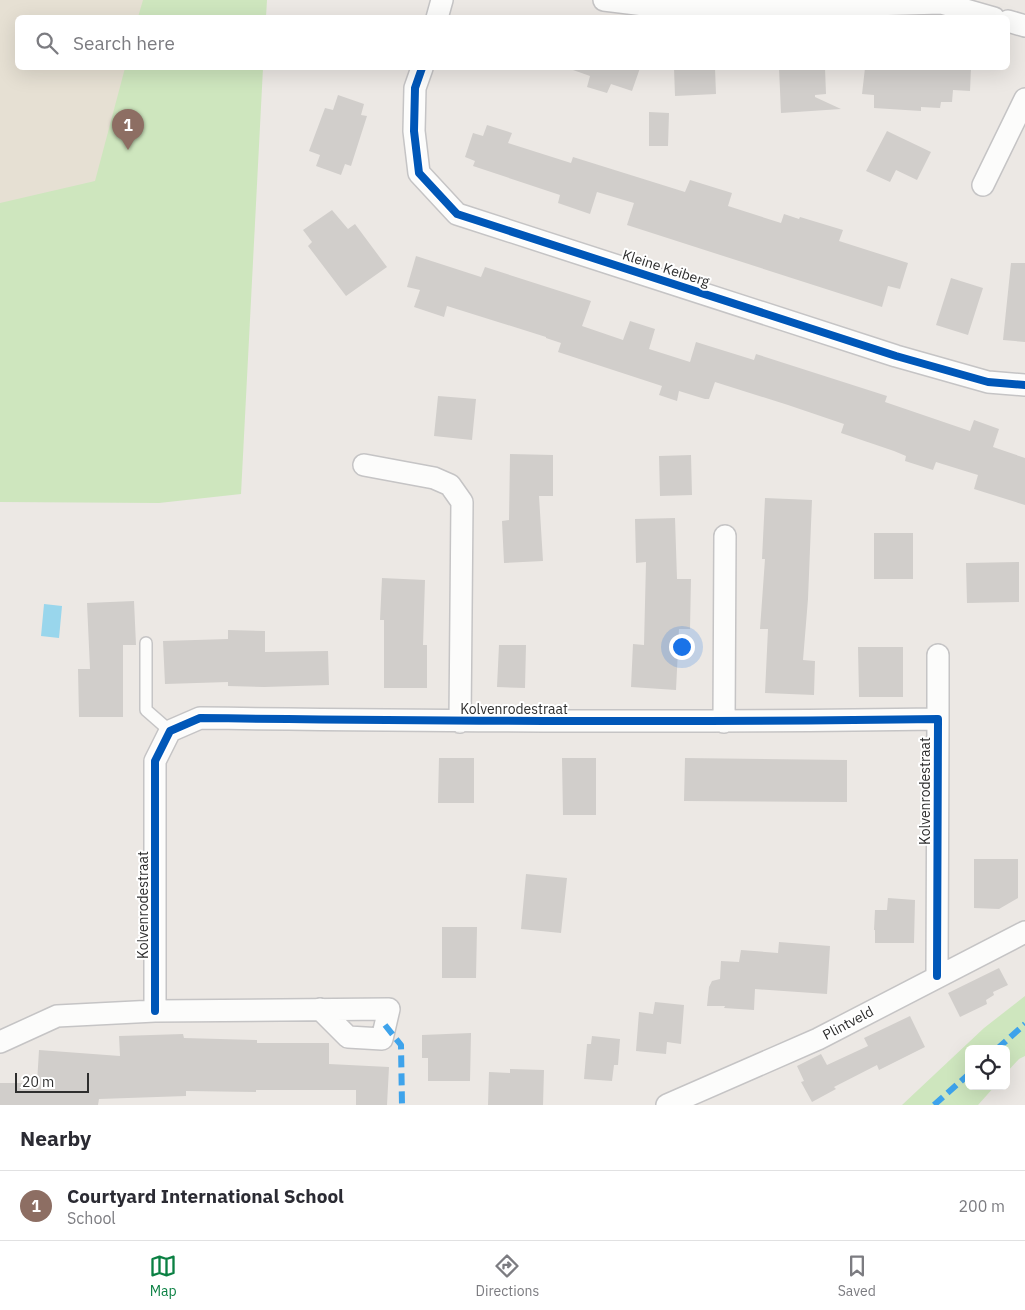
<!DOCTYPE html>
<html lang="en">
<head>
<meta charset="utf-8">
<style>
	:root { --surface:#fff; --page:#f7f7f7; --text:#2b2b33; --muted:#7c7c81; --line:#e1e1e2; --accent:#0b8043 }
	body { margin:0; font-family:"IBM Plex Sans",sans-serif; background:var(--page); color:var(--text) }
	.controls { position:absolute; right:15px; bottom:15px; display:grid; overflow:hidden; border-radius:8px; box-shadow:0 5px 20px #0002 }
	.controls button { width:45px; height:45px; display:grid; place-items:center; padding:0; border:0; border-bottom:1px solid var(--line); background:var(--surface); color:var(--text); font:25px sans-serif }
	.scale { position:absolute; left:15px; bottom:12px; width:74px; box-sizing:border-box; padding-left:5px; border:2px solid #2e2e2e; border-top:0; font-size:14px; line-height:18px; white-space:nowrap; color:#2e2e2e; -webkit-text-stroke:4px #fff; paint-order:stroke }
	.you { position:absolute; left:681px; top:646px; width:18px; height:18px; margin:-12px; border:4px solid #fff; border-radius:50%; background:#1a73e8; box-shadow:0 0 0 8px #1a73e833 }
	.badge { display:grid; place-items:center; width:32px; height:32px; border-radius:50%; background:var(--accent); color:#fff; font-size:16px; font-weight:700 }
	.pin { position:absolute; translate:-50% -41px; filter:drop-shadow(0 1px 2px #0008) }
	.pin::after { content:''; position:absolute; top:26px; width:18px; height:15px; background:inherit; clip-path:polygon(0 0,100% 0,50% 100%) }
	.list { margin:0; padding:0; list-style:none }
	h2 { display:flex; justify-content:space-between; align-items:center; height:65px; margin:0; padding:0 20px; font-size:21px }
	h2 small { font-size:16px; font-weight:400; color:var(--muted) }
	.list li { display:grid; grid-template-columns:32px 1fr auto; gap:15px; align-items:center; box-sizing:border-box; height:70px; padding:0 20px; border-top:1px solid var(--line) }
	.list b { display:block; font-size:19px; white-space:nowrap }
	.list p { margin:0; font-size:16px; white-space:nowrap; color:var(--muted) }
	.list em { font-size:16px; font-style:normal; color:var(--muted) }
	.icon { flex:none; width:28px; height:28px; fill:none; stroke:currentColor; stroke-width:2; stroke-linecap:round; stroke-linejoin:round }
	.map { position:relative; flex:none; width:1025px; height:1105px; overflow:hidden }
	.search { position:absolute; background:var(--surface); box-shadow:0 5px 20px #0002; left:15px; right:15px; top:15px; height:55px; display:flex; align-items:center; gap:12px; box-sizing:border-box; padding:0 18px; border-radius:8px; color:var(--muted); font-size:19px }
	.sheet { height:135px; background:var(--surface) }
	nav { display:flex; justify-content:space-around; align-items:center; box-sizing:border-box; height:70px; border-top:1px solid var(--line); background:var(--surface); font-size:14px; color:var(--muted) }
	nav a { display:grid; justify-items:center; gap:2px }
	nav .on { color:var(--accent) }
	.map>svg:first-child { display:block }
	.education { fill:#e6e0d3 }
	.green { fill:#cee6be }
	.water { fill:#99d6ec }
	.building { fill:#d1cecb }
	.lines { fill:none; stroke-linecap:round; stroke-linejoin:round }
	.lane-casing { stroke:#c5c4c5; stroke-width:14 }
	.street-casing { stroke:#c5c4c5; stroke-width:24 }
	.lane { stroke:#fcfcfb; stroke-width:11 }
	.street { stroke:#fcfcfb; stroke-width:21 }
	.quiet { stroke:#3ea3eb; stroke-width:6; stroke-dasharray:12 6; stroke-linecap:butt }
	.cycleway-casing { stroke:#fff; stroke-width:11 }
	.cycleway { stroke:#0057b8; stroke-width:8 }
	.labels { text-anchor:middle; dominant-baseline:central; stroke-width:4; stroke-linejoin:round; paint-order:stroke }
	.street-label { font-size:14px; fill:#2e2e2e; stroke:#fff }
</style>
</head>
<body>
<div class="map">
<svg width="1025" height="1105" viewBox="0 0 1025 1105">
	<rect width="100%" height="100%" fill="#ece8e4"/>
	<!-- education -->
	<path class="education" d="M0,0H265L263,17L18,18V68H259L254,236L0,233Z"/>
	<!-- green -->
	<path class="green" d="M143,0H267L266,17H138Z
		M125,68H263L241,494L159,503L0,502V203L95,181Z
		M1025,996V1056L1019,1059L1006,1073V1049H969V1086H995L978,1105H902L984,1028Z"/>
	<!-- water -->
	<path class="water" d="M44,604L62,606L59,638L41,636Z"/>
	<!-- building -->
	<path class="building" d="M574,68H640L632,91L611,84L607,93L587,87L590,76L573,70Z
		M674,68H715L716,94L675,96Z
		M779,68H825L826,94L815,95V97L841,109L781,113Z
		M865,68H971L970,91L953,90L952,102H941L940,108L921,107V111L874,108V95L862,94Z
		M338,95L364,104L361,115L367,116L351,166L345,164L341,175L316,166L320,155L309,151L325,108L333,110Z
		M649,112L669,113L668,146H649Z
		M487,125L512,133L508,143L571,163L573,157L685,192L690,180L732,193L728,206L781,223L784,214L799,219L800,217L843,230L839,241L908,263L900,289L888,286L882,307L627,225L634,203L597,192L590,214L558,203L560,195L473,166L475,161L465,157L473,133L483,136Z
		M887,131L931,152L917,180L896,170L890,182L866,171Z
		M332,210L348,229L355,224L387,267L346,296L308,246L312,242L303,230Z
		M416,256L481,277L485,267L591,301L582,326L623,340L630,321L655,329L649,349L690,362L696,342L754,360L756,354L887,396L885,402L970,431L974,420L999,429L993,447L1025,458V505L974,489L978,475L936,462L933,470L905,461L906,456L894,451L841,433L844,424L788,405L715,382L709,399H705L679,391L677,401L659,395L662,386L558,352L561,343L546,338V337L447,306L444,317L414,307L420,290L407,287Z
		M1011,263H1025V342L1003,340Z
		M951,278L983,288L968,335L936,325Z
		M438,396L476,399L472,440L434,436Z
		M510,454L553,455V496H539L543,561L504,563L502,521L509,520Z
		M691,455L692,495L660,496L659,456Z
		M765,498L812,500L808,599L803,660L815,661L814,695L765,693L768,629H760L765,559H762Z
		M675,518L677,579H691L690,629H679L676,690L631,687L633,644L644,645L646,562L636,563L635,519Z
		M874,533H913V579H874Z
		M1019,562V602L967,603L966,563Z
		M382,578L425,580L423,645H427V688H384V620H380Z
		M134,601L136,645H123V717H79L78,669H90L87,603Z
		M228,630L265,631V652L328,651L329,685L264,687L228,686V682L165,684L163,641L228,639Z
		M499,645H526L525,688L497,687Z
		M858,647H903V697H859Z
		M439,758H474V803H438Z
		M562,758H596V815H563Z
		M685,758L847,760V802L684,801Z
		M974,859H1018V898L999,909L974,908Z
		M526,874L567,878L561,933L521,929Z
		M888,898L915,900L914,943H875V930H874L875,910H887Z
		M442,927H477L476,978H442Z
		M779,942L830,946L827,994L755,989L754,1010L724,1008L725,1006H707L709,987L712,981L720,979L721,961L739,962L741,950L778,953Z
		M999,968L1008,985L993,992L994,995L986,1000L987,1004L960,1017L948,993Z
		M655,1002L684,1005L681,1044L667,1042L666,1054L636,1051L639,1012L653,1014Z
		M910,1016L925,1047L879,1070L877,1065L834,1087L836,1089L812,1102L801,1082L804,1081L797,1066L821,1054L827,1065L868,1046L864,1038Z
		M471,1033L470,1081H428V1058H422V1035Z
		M183,1034L184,1038L257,1040V1043H329V1064L389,1067L387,1105H356V1090H256V1092L186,1091V1096L99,1099L98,1105H0V1083H37L39,1050L120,1056L119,1036Z
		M592,1036L620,1039L618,1065H614L612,1081L584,1079L587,1044H591Z
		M510,1069L544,1070L543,1105H488L489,1072L510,1073Z"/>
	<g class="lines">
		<!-- lane casing -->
		<g class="lane-casing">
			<path id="lane" d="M146,643V710L170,731"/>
		</g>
		<!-- street casing -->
		<g class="street-casing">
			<path id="street" d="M604,0L685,10L941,3L994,18
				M437,18L442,0
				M1008,21L1025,26
				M422,68L415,88L414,131L419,173L457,214L896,356L988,382L1025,385
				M983,185L1025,99
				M364,465L434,478L450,485L462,502L460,722
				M938,719V655
				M724,722L725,536
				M155,1011V761L170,731L200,718C446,721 692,723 938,719L937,976
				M0,1042L57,1016L155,1011L389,1009L382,1039L348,1037L320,1009
				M667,1105L818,1039L1025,932"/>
		</g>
		<!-- lane -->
		<use href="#lane" class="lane"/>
		<!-- street -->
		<use href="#street" class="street"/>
		<!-- quiet -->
		<path class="quiet" d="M385,1025L401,1045L402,1105
			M997,1049L1025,1024
			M934,1105L969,1074"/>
		<!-- cycleway casing -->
		<g class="cycleway-casing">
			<path id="cycleway" d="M422,68L415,88L414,131L419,173L457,214L896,356L988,382L1025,385
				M155,1011V761L170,731L200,718C446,721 692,723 938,719L937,976"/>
		</g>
		<!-- cycleway -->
		<use href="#cycleway" class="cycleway"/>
	</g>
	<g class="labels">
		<!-- street labels -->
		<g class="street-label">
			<text transform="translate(666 268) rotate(18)">Kleine Keiberg</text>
			<text x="514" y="709">Kolvenrodestraat</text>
			<text transform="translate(925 791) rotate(-90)">Kolvenrodestraat</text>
			<text transform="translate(143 905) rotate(-90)">Kolvenrodestraat</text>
			<text transform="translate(848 1023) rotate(-28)">Plintveld</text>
		</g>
	</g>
</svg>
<div class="controls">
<button><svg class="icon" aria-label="locate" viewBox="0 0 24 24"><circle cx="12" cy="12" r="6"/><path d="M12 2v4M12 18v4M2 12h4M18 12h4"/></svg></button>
</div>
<div class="scale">20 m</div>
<div class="you"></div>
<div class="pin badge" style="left:128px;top:150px;background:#8d6e63">1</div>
<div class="search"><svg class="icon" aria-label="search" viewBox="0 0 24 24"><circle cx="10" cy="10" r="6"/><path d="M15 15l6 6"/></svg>Search here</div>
</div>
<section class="sheet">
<h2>Nearby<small></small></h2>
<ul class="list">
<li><span class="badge" style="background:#8d6e63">1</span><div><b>Courtyard International School</b><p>School</p></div><em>200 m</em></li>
</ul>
</section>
<nav>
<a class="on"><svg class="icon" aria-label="map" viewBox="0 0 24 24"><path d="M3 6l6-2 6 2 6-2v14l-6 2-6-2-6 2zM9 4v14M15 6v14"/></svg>Map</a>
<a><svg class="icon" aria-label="directions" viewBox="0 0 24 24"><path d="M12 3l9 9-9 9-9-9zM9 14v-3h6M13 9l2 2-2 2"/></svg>Directions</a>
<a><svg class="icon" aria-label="saved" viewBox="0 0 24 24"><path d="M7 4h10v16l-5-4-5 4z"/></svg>Saved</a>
</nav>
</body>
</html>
